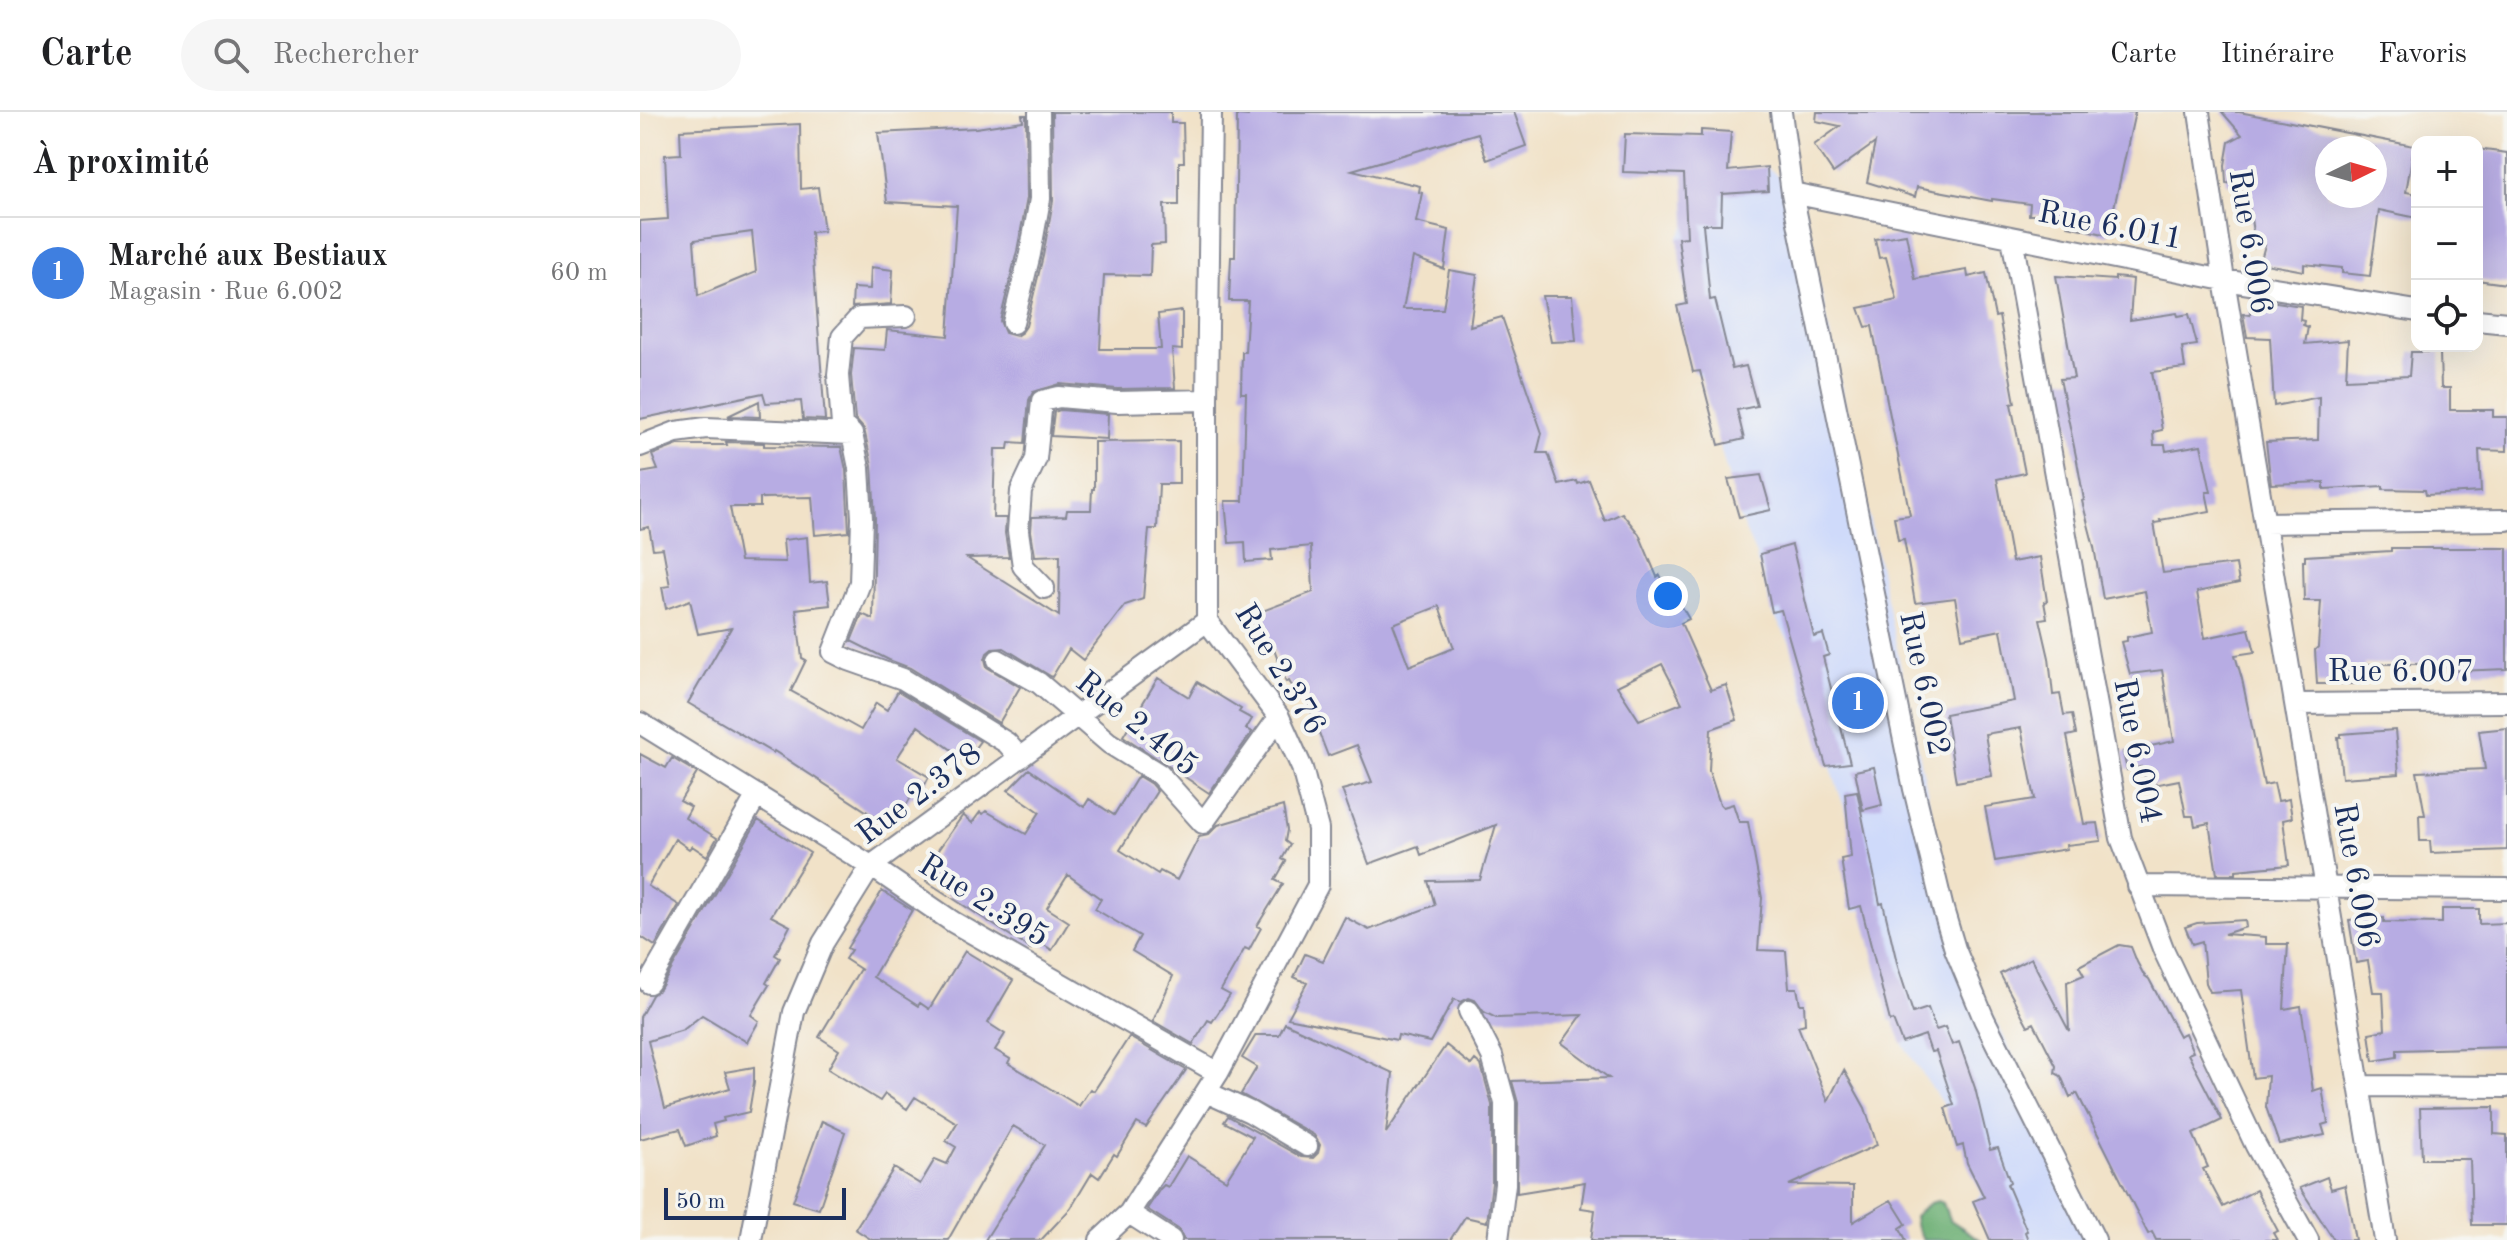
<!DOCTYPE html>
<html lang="fr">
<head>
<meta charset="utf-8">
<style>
	:root { --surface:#fff; --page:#f6f6f6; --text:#202124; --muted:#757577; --line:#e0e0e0; --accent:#2563eb }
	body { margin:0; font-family:"Old Standard TT",serif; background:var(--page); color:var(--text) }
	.controls { position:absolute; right:24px; top:24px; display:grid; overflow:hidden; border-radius:16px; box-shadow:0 8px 32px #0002 }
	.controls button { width:72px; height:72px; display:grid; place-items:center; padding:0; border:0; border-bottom:2px solid var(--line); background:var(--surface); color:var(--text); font:40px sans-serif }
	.compass { position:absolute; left:1675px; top:24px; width:72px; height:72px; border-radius:50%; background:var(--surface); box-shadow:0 8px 32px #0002; rotate:85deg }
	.scale { position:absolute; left:24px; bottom:20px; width:182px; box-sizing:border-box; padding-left:8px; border:4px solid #1b2f5e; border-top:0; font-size:22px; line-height:28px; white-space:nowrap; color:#1b2f5e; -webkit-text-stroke:6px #f6f6f2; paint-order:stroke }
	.you { position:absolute; left:1028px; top:484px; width:28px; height:28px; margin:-20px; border:6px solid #fff; border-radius:50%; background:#1a73e8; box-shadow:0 0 0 12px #1a73e833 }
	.badge { display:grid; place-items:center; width:52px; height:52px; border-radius:50%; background:var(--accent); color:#fff; font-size:26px; font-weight:700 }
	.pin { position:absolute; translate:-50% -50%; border:4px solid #fff; box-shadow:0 2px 8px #0006 }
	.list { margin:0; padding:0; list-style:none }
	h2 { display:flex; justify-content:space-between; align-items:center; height:104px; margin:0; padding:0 32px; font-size:34px }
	h2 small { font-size:26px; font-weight:400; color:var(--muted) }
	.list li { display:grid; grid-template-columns:52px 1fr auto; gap:24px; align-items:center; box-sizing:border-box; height:112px; padding:0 32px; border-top:2px solid var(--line) }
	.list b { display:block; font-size:30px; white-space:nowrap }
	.list p { margin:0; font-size:26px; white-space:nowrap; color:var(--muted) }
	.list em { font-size:26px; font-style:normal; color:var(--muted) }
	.icon { flex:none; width:44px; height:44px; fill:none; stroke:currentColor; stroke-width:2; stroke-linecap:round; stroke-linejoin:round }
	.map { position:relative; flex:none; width:1867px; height:1128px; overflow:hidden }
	header { display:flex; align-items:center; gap:48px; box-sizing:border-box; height:112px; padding:0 40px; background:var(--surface); border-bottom:2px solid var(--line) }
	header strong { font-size:38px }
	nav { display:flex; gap:44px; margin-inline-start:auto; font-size:28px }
	.search { width:560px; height:72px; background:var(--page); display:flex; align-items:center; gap:20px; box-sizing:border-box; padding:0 28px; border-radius:44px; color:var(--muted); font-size:30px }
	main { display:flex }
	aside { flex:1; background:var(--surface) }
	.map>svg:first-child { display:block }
	.built { fill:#cfdafa }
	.forest { fill:#6bae72; stroke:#436e68; stroke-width:2 }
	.building { fill:#b7ace3; fill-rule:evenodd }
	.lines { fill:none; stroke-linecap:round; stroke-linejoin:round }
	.street-casing { stroke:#868893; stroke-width:24 }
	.street { stroke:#fff; stroke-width:20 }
	.labels { text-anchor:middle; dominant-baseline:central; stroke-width:8; stroke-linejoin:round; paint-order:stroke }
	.street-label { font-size:32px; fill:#1b2f5e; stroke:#f6f6f2 }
</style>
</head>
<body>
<header>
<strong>Carte</strong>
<div class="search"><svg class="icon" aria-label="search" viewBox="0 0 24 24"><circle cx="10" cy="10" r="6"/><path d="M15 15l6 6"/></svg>Rechercher</div>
<nav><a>Carte</a><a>Itinéraire</a><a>Favoris</a></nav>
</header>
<main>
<aside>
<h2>À proximité<small></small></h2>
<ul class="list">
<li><span class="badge" style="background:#3f7fe0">1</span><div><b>Marché aux Bestiaux</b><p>Magasin · Rue 6.002</p></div><em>60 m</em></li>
</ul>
</aside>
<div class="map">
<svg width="1867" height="1128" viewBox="0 0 1867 1128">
	<rect width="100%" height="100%" fill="#f6f6f2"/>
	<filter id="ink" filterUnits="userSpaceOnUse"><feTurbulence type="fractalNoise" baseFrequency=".0125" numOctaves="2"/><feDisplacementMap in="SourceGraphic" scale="16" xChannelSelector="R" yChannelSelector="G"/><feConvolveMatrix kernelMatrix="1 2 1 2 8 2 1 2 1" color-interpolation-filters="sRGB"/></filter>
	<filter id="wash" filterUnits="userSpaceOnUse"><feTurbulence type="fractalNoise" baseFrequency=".006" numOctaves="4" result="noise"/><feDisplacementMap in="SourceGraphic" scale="32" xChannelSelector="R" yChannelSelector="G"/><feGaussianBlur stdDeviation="1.8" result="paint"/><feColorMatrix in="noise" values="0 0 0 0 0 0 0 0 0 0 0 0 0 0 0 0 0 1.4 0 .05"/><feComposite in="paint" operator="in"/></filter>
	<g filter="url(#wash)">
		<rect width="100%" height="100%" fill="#f1e2c8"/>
		<!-- built -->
		<path class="built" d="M1127,55L1160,81L1286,673L1316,828L1465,1128H1354L1350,1115L1332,1091L1342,1082L1327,1051L1323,1034L1317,1035L1305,996L1262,931L1253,909H1250L1222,798L1213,800L1205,750L1214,748L1212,719L1174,605L1167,592L1150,531L1132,500L1120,453H1118L1116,443L1099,405L1061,264L1053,260L1037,194L1047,191L1038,126L1046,113L1045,87L1064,86L1065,56L1098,58Z"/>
		<!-- forest -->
		<path class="forest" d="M1298,1089L1303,1091L1309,1107L1341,1128H1283L1275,1112L1274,1104L1290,1091Z"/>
		<g id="blocks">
			<!-- building -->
			<path class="building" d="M412,0H531V11H543L544,50H539V93H524L525,132L511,133L510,164L464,163L460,237H521L518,202L542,199V238L532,237L535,276L477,277L420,272L393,280L389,288L385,331L369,330L368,337H355L353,406H366L365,421L369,445L327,446L419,504L420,443L395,444L391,419L392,405L426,404L427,398H451L452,377H454V330L539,329V372H519L517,417H509L503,487L485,493L443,548L429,537L412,565L364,536L352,537L347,541L345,547L347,555L380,575L359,611L270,556L249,548L211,529L222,502L233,507L235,406L232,353L224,317L215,307L211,263L214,236L245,238L247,218L308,224L317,94L247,90L238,21L336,16L383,9L382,3H386L387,86L377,139L360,209L365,221L376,224L382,220L386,214L403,144L413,89Z
				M608,0H874L886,34L847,48L838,21L712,58L780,74L779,80L782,81L776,110L809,118L804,157L773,145L763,197H803L809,158L837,163L830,214L862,205L902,321L897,341H908L919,373L937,369L938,372L949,368L965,409L982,401L999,422L1017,465L1020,463L1033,488L1037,486L1049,507L1041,511L1071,578L1086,573L1097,608L1071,617L1069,659L1080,692L1083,695L1093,692L1099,710H1108L1122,786L1118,838L1146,839L1149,876H1157L1160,892H1164L1165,912L1158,914L1188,989L1204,958L1225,996L1237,1033L1149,1073L1213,1074V1110L1251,1088L1266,1112L1260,1116L1266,1128H951L955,1098L941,1096L945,1070L877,1081L878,991L872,969L969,966L922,931L942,903L856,906L844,900L835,888L829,886L821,890L814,887L790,930L758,923L757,928L648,906L667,871L654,865L665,842L683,849L705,805L729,818L795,793L788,769L840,768L856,713L781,743L778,734L729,752L702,678L732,670L717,633L688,644L664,582L658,585L649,569L646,570L633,535L630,536L617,501L673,480L671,434L631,438L632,448L606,450L605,430L589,431L585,389H603L606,281H601L602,240H605L608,189H589L591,145H595L597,3L608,4ZM799,494L814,536L769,554L753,512ZM1022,552L1042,591L999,608L977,574Z
				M1177,0H1495L1468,123L1428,114L1429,108L1407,103H1389L1390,92L1352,87V89L1277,75L1275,85L1227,70L1235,31L1193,61L1174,33L1200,14L1176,9Z
				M1582,0H1599L1774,34L1766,80L1777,82V106L1739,98L1730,164L1702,161V156L1664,152V159L1620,151L1625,133L1614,127L1606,74L1586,71L1585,53L1589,30L1602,23ZM1687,36H1735V84H1687Z
				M160,12L161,77L178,75L184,119L171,120L185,308L163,307L161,289L126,291L123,281L0,307V109L28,107L25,43L41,42L40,18ZM112,120L116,160L58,184L54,128Z
				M1061,18L1091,20L1088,59L1127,55L1128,79L1082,82L1081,112H1063L1070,188L1075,187L1092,257L1106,254L1117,294L1097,298L1104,327L1079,333L1060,259L1053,260L1037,194L1047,192L1038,126L1047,125L1044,62L983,60L985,22L1061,24Z
				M1837,37L1867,41V172L1837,168Z
				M1266,122L1275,167L1327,158L1328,165L1346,161L1355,205L1359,204L1375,291L1371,292L1385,361L1357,367L1372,450L1400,445L1407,489L1404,490L1407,506L1400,507L1409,546L1413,583L1420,582L1424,603L1432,602L1436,622L1427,624L1444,712L1458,711L1461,729L1426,733L1427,737L1355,749L1345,695L1395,687L1381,616L1345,622L1352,664L1316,670L1305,602L1374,589L1361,518L1322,526L1315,486L1275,491L1264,427L1258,428L1254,405L1270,403L1232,214L1226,215L1219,196L1257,188L1246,145L1239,146L1235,127Z
				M231,155L253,158L251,192L212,195L213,176L230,177Z
				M1416,164L1475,168V165L1493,167L1490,208L1537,201L1538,204L1549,202L1557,233L1542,235L1545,256L1512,260L1522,318L1513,320L1514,333H1525L1526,339L1561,333L1571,380H1566L1570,399L1520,408L1521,410L1514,411L1523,461L1596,452L1599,471L1557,480L1565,526L1609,517L1615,540L1595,543L1602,567L1624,673L1634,671L1638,689L1649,687L1652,706L1643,708L1649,753L1596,758V762H1577L1569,711L1555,714L1553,704H1546L1539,668L1508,674L1501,655L1487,658L1483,640L1534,629L1522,558L1490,562L1481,530L1487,529V525L1512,520L1505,479L1463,487L1454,435L1442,389L1444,388L1437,349L1420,267L1434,266Z
				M902,184H932L936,229L911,230Z
				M1611,186L1661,194L1660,208L1664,209L1663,213L1668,215L1665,232L1708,228L1706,267L1769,264L1771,240H1800L1801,276H1810V298H1853V305H1867V339L1839,338L1841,380L1786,383L1785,378L1743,377V374L1684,377V370L1631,372L1626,330L1678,328L1679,285L1634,294L1630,226L1607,225L1603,202L1610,203Z
				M119,289L120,305L88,304Z
				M420,298L468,302L467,327L411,324L414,300Z
				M86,330L124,331V334L201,335L206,358L209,420L175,423L172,385L120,386V395H90L100,449L145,450L143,428L167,425L170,471L187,469L190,493L156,497L162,546L166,548L151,579L221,618L236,591L247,598L258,579L340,629L326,648L278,614L257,646L289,665L278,686L272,683L259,706L246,699L240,708L134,639L133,641L48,591L91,516L58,522L50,488L26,497L22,475L30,474L23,436L13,437L9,415L0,417V361L18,358L12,343L38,333H87Z
				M1121,363L1131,398L1099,405L1088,367Z
				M1152,433L1174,525L1183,522L1189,543L1183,545L1210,651L1186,654L1141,498L1132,500L1120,442Z
				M1751,436H1867V557L1817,559V552H1724V572H1677L1675,538L1678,535L1681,489H1664L1663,449H1665V444L1751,439Z
				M518,566L549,585L557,570L601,597L599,600L612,607L606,617L612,620L569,681L483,624Z
				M1867,616V738L1791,741L1790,729H1780L1779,703H1785L1777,660L1845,657L1839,619Z
				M1755,618L1759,662L1702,666L1698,625H1701V622Z
				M0,642L26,656L32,646L57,661L40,689L51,695L45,706L77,726L67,744L52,734L49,737L35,727L8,774L39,793L15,834L0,824Z
				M1234,655L1242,693L1223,698L1215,659Z
				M389,657L444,695L449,687L474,703L498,664L511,672L517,679L480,738L518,762L520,759L537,768L559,725L568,723L578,713L643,694L647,718L645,729L650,733L642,747L646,749L635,768L643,772L617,814L621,816L609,838L605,836L581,878L590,883L572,910L568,908L553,932L513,909L533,864L492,839L500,824L455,797L461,787L428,763L407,796L429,810L412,838L396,828L391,837L286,769L298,748L293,745L323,703L332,711L340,700L343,702L346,699L386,722L400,700L368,678Z
				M1217,679L1240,792L1243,791L1258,855L1273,901L1288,896L1296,918L1305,915L1312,933L1319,930L1335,976L1350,1038L1358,1036L1370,1070L1367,1072L1387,1119L1385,1120L1388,1128H1350L1333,1089L1344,1085L1327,1051L1323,1033L1317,1035L1305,996L1314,993L1296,939L1291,940L1285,923L1262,931L1253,908L1250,909L1221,794L1209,797L1201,747L1211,745L1205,681Z
				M118,708L170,741L131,804L150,814L135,843L140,846L126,871L129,873L111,903L119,909L107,930L62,903L43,918L8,929L25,996L90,976L85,960L114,955V970L109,1000L83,1006L84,1009L73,1012L76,1024L46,1034L40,1017L0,1027V905L12,883L20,877Z
				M242,779L272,798L233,865L278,894L280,891L289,897L325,839L373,868L348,911L365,922L355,938L370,947L368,951L439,994L450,977L454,979L489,925L546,958L506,1016L497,1011L477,1044L474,1042L459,1066L452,1061L431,1096L401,1128H345L405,1033L373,1014L308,1128H232L215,1117L254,1056L280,1072L295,1047L307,1052L316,1035L306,1029L317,1011L275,985L267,997L245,982L240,989L188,957L199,938L179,925L220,857L222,858L205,847L211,838L207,836Z
				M1802,797H1839V812L1867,811V935L1757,938V945L1733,949L1729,921L1745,918L1743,880H1733L1728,849L1716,851L1709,808L1744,806V810L1802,811Z
				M1605,808L1606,815L1584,822L1626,825V832H1648L1644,897L1661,894L1673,979L1682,976L1688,1011L1682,1013L1685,1023L1639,1032L1626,995L1628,964L1613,966L1601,878L1570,880L1566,871L1562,829L1552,832L1545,815L1557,811Z
				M1479,833L1491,835L1497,850L1504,863L1509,867L1539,924L1545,921L1553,940L1548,942L1582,1008L1553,1022L1568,1055L1563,1057L1583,1095L1616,1078L1638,1119L1633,1121L1637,1128H1516L1512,1120L1508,1122L1437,981L1430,985L1421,964L1415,961L1416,954L1394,911L1388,914L1360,862L1391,846L1429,919L1427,870L1444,863L1439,854Z
				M645,911L753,961L746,1021L806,933L831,953L835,948L841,953L852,993V1071L847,1110L825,1105L810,1128H544L538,1117L507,1097L520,1077L524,1073L528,1075L547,1044L586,1068L613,1025L584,1010L588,1004L661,1045L673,1046L678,1041L680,1033L674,1023L601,982L617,955L602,946L616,923H639Z
				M1854,995V1022L1867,1023V1113H1832L1830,1047H1782L1780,996Z
				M182,1009L205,1020L179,1097L153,1089Z
				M1687,1065L1691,1077L1705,1073L1715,1128H1694L1660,1076Z"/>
		</g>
	</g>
	<g filter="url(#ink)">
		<use href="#blocks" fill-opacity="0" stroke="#868893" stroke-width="2"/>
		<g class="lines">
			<!-- street casing -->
			<g class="street-casing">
				<path id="street" d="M1141,0L1152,81L1274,677L1303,797L1315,837L1344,907L1455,1128
					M1559,0L1584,168L1745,1128
					M1152,81L1584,168L1777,199
					M1372,126L1481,726L1524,839L1616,1034L1668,1128
					M1837,208L1867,211
					M373,211L390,142L400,87L399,0
					M212,322L202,313L198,263L202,225L219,206L266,204
					M0,334L36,320L66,316L212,322L219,356L222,406L220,471L193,540L209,548L263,567L367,631L380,646
					M1625,411L1867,408
					M404,476L383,454L378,419L381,379L396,347L402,289L419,285L477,290L567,288
					M358,548L399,571L469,631L519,662L563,711L639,605
					M1656,592L1867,590
					M0,611L231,754L313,810L578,961
					M1498,774L1867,777
					M9,871L117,683
					M829,899L852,944L865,991V1072L858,1128
					M1720,974L1867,975
					M566,980L610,1000L667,1034
					M489,1101L531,1128
					M111,1128L154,900L183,831L231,754L567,509
					M460,1128L489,1101L578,961L678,773V717L662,656L639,605L567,509V288L571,0"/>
			</g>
			<!-- street -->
			<use href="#street" class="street"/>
		</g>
	</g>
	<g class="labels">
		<!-- street labels -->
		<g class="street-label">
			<text transform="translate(1470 115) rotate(11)">Rue 6.011</text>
			<text transform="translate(1609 130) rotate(81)">Rue 6.006</text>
			<text transform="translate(639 558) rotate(59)">Rue 2.376</text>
			<text x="1761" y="561">Rue 6.007</text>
			<text transform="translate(1283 572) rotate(78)">Rue 6.002</text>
			<text transform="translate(496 613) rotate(39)">Rue 2.405</text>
			<text transform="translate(1496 639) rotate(79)">Rue 6.004</text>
			<text transform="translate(280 683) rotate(-37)">Rue 2.378</text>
			<text transform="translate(1715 764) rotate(80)">Rue 6.006</text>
			<text transform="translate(343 790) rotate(32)">Rue 2.395</text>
		</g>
	</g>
</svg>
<div class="controls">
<button>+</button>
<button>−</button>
<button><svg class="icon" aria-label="locate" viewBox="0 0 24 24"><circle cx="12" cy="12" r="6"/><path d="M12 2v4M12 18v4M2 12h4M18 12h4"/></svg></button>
</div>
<svg class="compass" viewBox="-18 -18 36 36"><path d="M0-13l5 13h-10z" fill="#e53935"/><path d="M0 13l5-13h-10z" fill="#757577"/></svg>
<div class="scale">50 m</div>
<div class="you"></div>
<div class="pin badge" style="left:1218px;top:591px;background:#3f7fe0">1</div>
</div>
</main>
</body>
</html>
